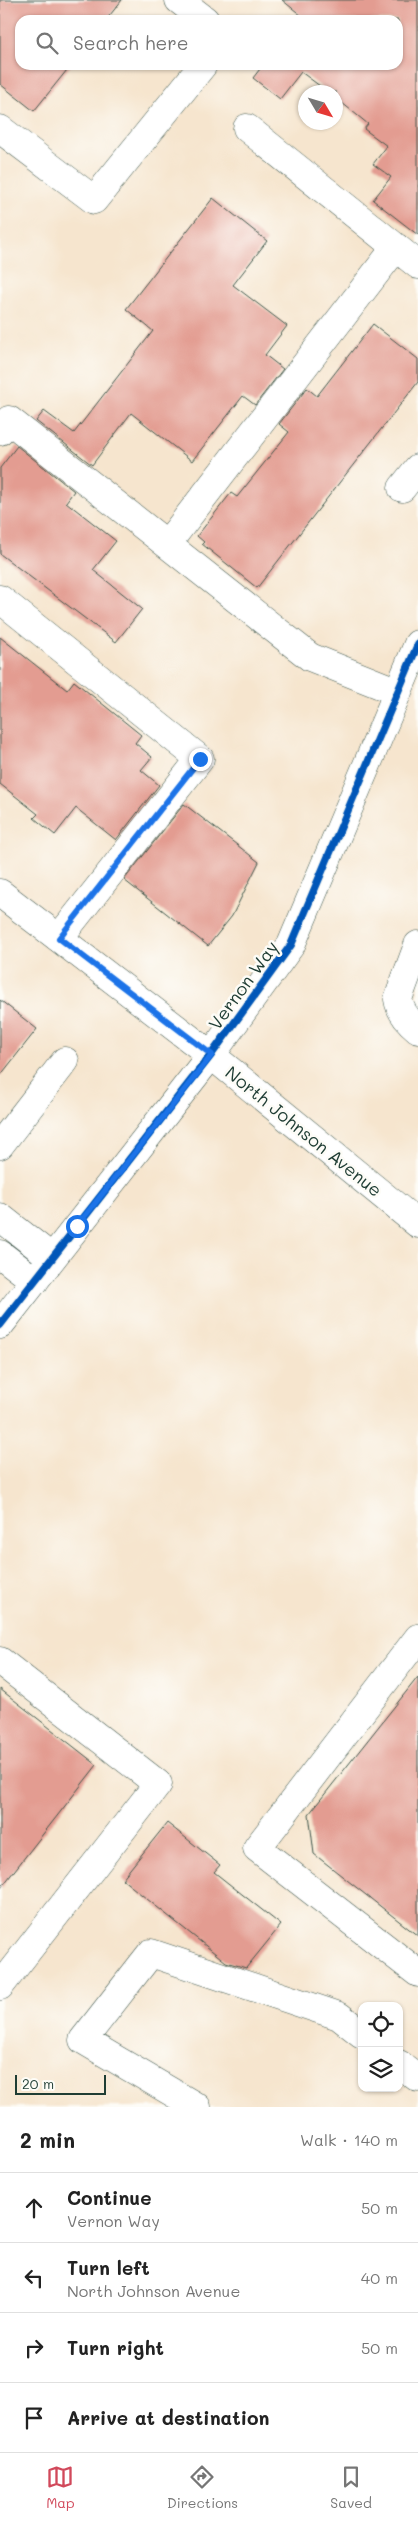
<!DOCTYPE html>
<html lang="en">
<head>
<meta charset="utf-8">
<style>
	:root { --surface:#fff; --page:#f6f6f6; --text:#222; --muted:#767676; --line:#e0e0e0; --accent:#d1495b }
	body { margin:0; font-family:Mali,sans-serif; background:var(--page); color:var(--text) }
	.controls { position:absolute; right:15px; bottom:15px; display:grid; overflow:hidden; border-radius:10px; box-shadow:0 1px 4px #0004 }
	.controls button { width:45px; height:45px; display:grid; place-items:center; padding:0; border:0; border-bottom:1px solid var(--line); background:var(--surface); color:var(--text); font:25px sans-serif }
	.compass { position:absolute; left:298px; top:85px; width:45px; height:45px; border-radius:50%; background:var(--surface); box-shadow:0 1px 4px #0004; rotate:128deg }
	.scale { position:absolute; left:15px; bottom:12px; width:91px; box-sizing:border-box; padding-left:5px; border:2px solid #1f3d34; border-top:0; font-size:14px; line-height:18px; white-space:nowrap; color:#1f3d34; -webkit-text-stroke:4px #fdfcf7; paint-order:stroke }
	.stop { position:absolute; width:15px; height:15px; margin:-11px; border:4px solid #1a73e8; border-radius:50%; background:#fff }
	.stop.end { background:#1a73e8; border-color:#fff; box-shadow:0 1px 5px #0008 }
	.list { margin:0; padding:0; list-style:none }
	h2 { display:flex; justify-content:space-between; align-items:center; height:65px; margin:0; padding:0 20px; font-size:21px }
	h2 small { font-size:16px; font-weight:400; color:var(--muted) }
	.list li { display:grid; grid-template-columns:32px 1fr auto; gap:15px; align-items:center; box-sizing:border-box; height:70px; padding:0 20px; border-top:1px solid var(--line) }
	.list b { display:block; font-size:19px; white-space:nowrap }
	.list p { margin:0; font-size:16px; white-space:nowrap; color:var(--muted) }
	.list em { font-size:16px; font-style:normal; color:var(--muted) }
	.icon { flex:none; width:28px; height:28px; fill:none; stroke:currentColor; stroke-width:2; stroke-linecap:round; stroke-linejoin:round }
	.map { position:relative; flex:none; width:418px; height:2107px; overflow:hidden }
	.search { position:absolute; background:var(--surface); box-shadow:0 1px 4px #0004; left:15px; right:15px; top:15px; height:55px; display:flex; align-items:center; gap:12px; box-sizing:border-box; padding:0 18px; border-radius:15px; color:var(--muted); font-size:19px }
	.sheet { height:345px; background:var(--surface) }
	nav { display:flex; justify-content:space-around; align-items:center; box-sizing:border-box; height:70px; border-top:1px solid var(--line); background:var(--surface); font-size:14px; color:var(--muted) }
	nav a { display:grid; justify-items:center; gap:2px }
	nav .on { color:var(--accent) }
	.map>svg:first-child { display:block }
	.building { fill:#e39c91 }
	.lines { fill:none; stroke-linecap:round; stroke-linejoin:round }
	.minor-casing { stroke:#3f564b; stroke-width:29 }
	.major-casing { stroke:#3f564b; stroke-width:29 }
	.minor { stroke:#fff; stroke-width:28 }
	.major { stroke:#fff; stroke-width:28 }
	.cycleway-casing { stroke:#fdfcf7; stroke-width:11 }
	.cycleway { stroke:#0057b8; stroke-width:8 }
	.route { stroke:#1a73e8; stroke-width:6 }
	.labels { text-anchor:middle; dominant-baseline:central; stroke-width:5; stroke-linejoin:round; paint-order:stroke }
	.street-label { font-size:18px; fill:#1f3d34; stroke:#fdfcf7 }
</style>
</head>
<body>
<div class="map">
<svg width="418" height="2107" viewBox="0 0 418 2107">
	<rect width="100%" height="100%" fill="#fdfcf7"/>
	<filter id="ink" filterUnits="userSpaceOnUse"><feTurbulence type="fractalNoise" baseFrequency=".02" numOctaves="2"/><feDisplacementMap in="SourceGraphic" scale="10" xChannelSelector="R" yChannelSelector="G"/><feConvolveMatrix kernelMatrix="1 2 1 2 8 2 1 2 1" color-interpolation-filters="sRGB"/></filter>
	<filter id="wash" filterUnits="userSpaceOnUse"><feTurbulence type="fractalNoise" baseFrequency=".0096" numOctaves="4" result="noise"/><feDisplacementMap in="SourceGraphic" scale="20" xChannelSelector="R" yChannelSelector="G"/><feGaussianBlur stdDeviation="1.12" result="paint"/><feColorMatrix in="noise" values="0 0 0 0 0 0 0 0 0 0 0 0 0 0 0 0 0 1.4 0 .05"/><feComposite in="paint" operator="in"/></filter>
	<g filter="url(#wash)">
		<rect width="100%" height="100%" fill="#f6e5ce"/>
		<g id="blocks">
			<!-- building -->
			<path class="building" d="M0,0H122L106,20H20V65H71L34,111L0,84Z
				M282,0H418V235L373,200L391,177L373,164L387,146L364,129L368,124L336,98V92H328L301,72L280,99L253,78L263,65H398V20H299L302,16Z
				M213,198L267,241L233,285L287,326L265,355L283,369L255,405L243,396L192,461L131,413L92,465L36,421L44,411L74,433L153,331L126,309Z
				M373,324L418,359V382L257,588L202,544L204,542L197,536L231,493L237,497L289,432L279,424L307,388L317,396Z
				M17,446L74,491L66,502L116,541L93,570L142,609L116,642L0,554V468Z
				M0,637L67,690L74,681L141,735L135,743L152,757L141,770L159,785L116,840L76,808L55,835L34,818L38,814L0,784Z
				M184,804L259,862L232,916L208,946L124,880Z
				M0,1000L37,1029L0,1076Z
				M418,1677V1936L314,1854L309,1814Z
				M0,1689L97,1765L0,1889Z
				M167,1823L220,1865L214,1872L281,1925L246,1968L226,1962L122,1879Z"/>
		</g>
	</g>
	<g filter="url(#ink)">
		<use href="#blocks" fill-opacity="0" stroke="#3f564b" stroke-width="1"/>
		<g class="lines">
			<!-- minor casing -->
			<g class="minor-casing">
				<path id="minor" d="M179,0L205,20
					M247,128L418,265
					M0,129L94,200L203,65
					M0,431L9,420L310,657L398,692
					M402,488L418,468
					M167,544L396,247
					M0,599L200,759L59,938
					M418,945L398,999C400,1012 408,1021 418,1029
					M0,1145L65,1061
					M0,1217L52,1258
					M0,1254L35,1281
					M0,1325L211,1055L291,945L418,644
					M418,1638L257,1848L418,1973
					M0,1661L158,1784L0,1986
					M399,2064L418,2078
					M197,2107L83,2040L151,1953L339,2016L362,2034"/>
			</g>
			<!-- major casing -->
			<g class="major-casing">
				<path id="major" d="M0,893L211,1055L418,1224"/>
			</g>
			<!-- minor -->
			<use href="#minor" class="minor"/>
			<!-- major -->
			<use href="#major" class="major"/>
			<!-- cycleway casing -->
			<g class="cycleway-casing">
				<path id="cycleway" d="M0,1325L211,1055L291,945L418,644"/>
			</g>
			<!-- cycleway -->
			<use href="#cycleway" class="cycleway"/>
		</g>
	</g>
	<g class="lines" filter="url(#ink)">
		<!-- route -->
		<path class="route" d="M77,1226L212,1055L59,938L200,759"/>
	</g>
	<g class="labels">
		<!-- street labels -->
		<g class="street-label">
			<text transform="translate(243 985) rotate(-54)">Vernon Way</text>
			<text transform="translate(304 1131) rotate(39)">North Johnson Avenue</text>
		</g>
	</g>
</svg>
<div class="controls">
<button><svg class="icon" aria-label="locate" viewBox="0 0 24 24"><circle cx="12" cy="12" r="6"/><path d="M12 2v4M12 18v4M2 12h4M18 12h4"/></svg></button>
<button><svg class="icon" aria-label="layers" viewBox="0 0 24 24"><path d="M12 4l9 5-9 5-9-5zM3 14l9 5 9-5"/></svg></button>
</div>
<svg class="compass" viewBox="-18 -18 36 36"><path d="M0-13l5 13h-10z" fill="#e53935"/><path d="M0 13l5-13h-10z" fill="#767676"/></svg>
<div class="scale">20 m</div>
<div class="stop" style="left:77px;top:1226px"></div>
<div class="stop end" style="left:200px;top:759px"></div>
<div class="search"><svg class="icon" aria-label="search" viewBox="0 0 24 24"><circle cx="10" cy="10" r="6"/><path d="M15 15l6 6"/></svg>Search here</div>
</div>
<section class="sheet">
<h2>2 min<small>Walk · 140 m</small></h2>
<ul class="list">
<li><svg class="icon" aria-label="ahead" viewBox="0 0 24 24"><path d="M12 20V5M6 11l6-6 6 6"/></svg><div><b>Continue</b><p>Vernon Way</p></div><em>50 m</em></li>
<li><svg class="icon" aria-label="left" viewBox="0 0 24 24"><path d="M17 20v-9H6M10 6l-5 5 5 5"/></svg><div><b>Turn left</b><p>North Johnson Avenue</p></div><em>40 m</em></li>
<li><svg class="icon" aria-label="right" viewBox="0 0 24 24"><path d="M7 20v-9h11M14 6l5 5-5 5"/></svg><div><b>Turn right</b></div><em>50 m</em></li>
<li><svg class="icon" aria-label="arrive" viewBox="0 0 24 24"><path d="M6 21V4h12l-3 4 3 4H6"/></svg><div><b>Arrive at destination</b></div></li>
</ul>
</section>
<nav>
<a class="on"><svg class="icon" aria-label="map" viewBox="0 0 24 24"><path d="M3 6l6-2 6 2 6-2v14l-6 2-6-2-6 2zM9 4v14M15 6v14"/></svg>Map</a>
<a><svg class="icon" aria-label="directions" viewBox="0 0 24 24"><path d="M12 3l9 9-9 9-9-9zM9 14v-3h6M13 9l2 2-2 2"/></svg>Directions</a>
<a><svg class="icon" aria-label="saved" viewBox="0 0 24 24"><path d="M7 4h10v16l-5-4-5 4z"/></svg>Saved</a>
</nav>
</body>
</html>
